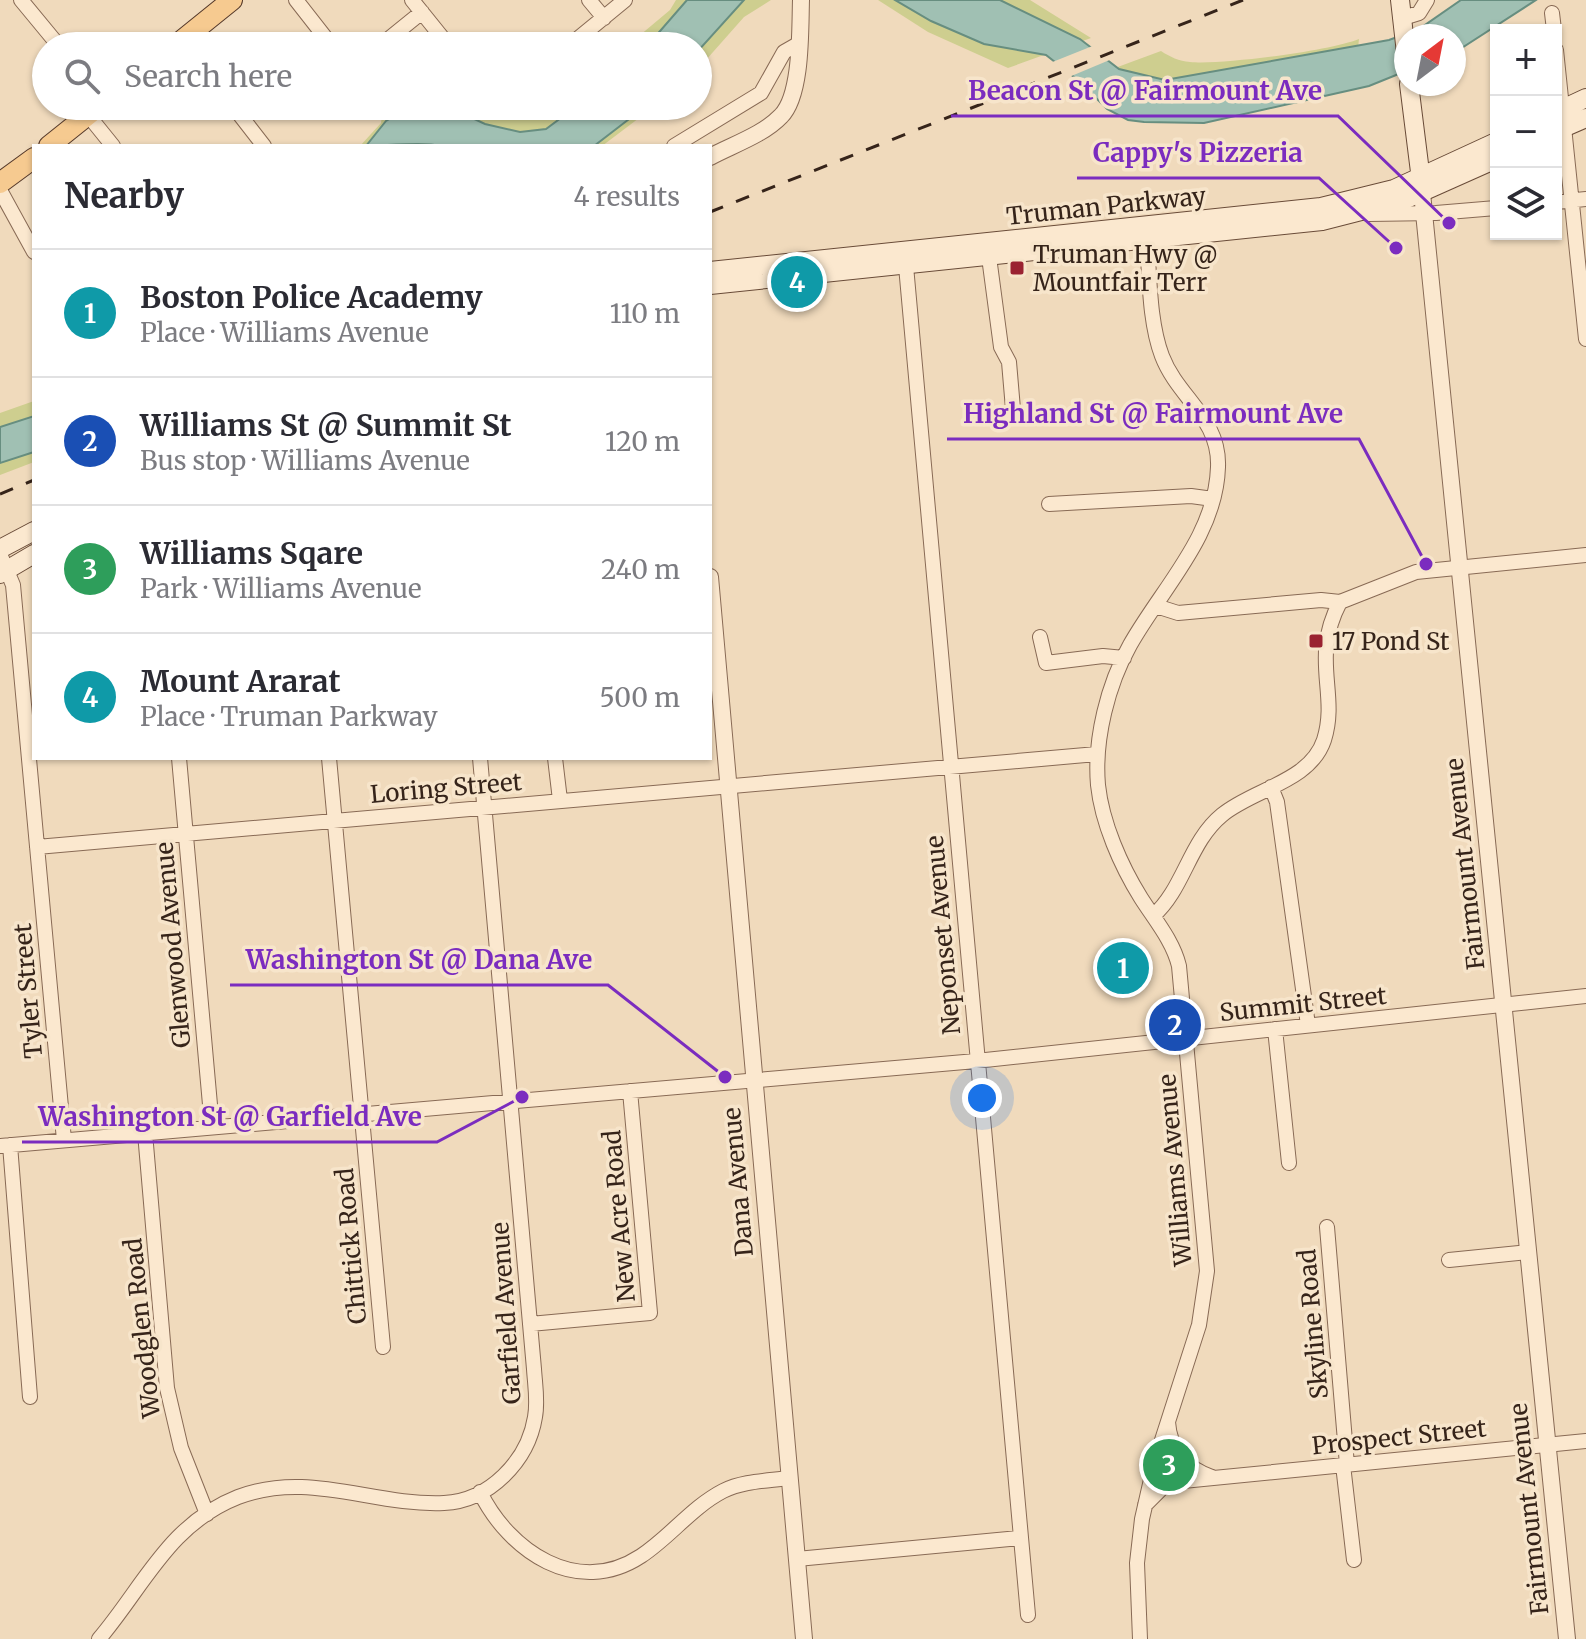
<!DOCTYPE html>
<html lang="en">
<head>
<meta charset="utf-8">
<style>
	:root { --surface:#fff; --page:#f7f7f7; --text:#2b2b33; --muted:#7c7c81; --line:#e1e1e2; --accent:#9a2231 }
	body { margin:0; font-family:Merriweather,serif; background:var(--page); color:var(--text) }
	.controls { position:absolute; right:24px; top:24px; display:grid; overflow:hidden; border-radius:0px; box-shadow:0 2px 6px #0004 }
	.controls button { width:72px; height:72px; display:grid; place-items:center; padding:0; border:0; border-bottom:2px solid var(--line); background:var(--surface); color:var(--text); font:40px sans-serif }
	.compass { position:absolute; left:1394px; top:24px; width:72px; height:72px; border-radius:50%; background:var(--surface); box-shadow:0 2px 6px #0004; rotate:32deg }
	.you { position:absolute; left:982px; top:1098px; width:28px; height:28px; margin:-20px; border:6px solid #fff; border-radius:50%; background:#1a73e8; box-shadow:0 0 0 12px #1a73e833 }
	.badge { display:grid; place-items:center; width:52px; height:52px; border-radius:50%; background:var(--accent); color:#fff; font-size:26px; font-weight:700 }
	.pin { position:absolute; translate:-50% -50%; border:4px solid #fff; box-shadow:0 2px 8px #0006 }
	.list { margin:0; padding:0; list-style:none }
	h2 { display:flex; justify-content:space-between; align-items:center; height:104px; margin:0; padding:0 32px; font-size:34px }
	h2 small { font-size:26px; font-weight:400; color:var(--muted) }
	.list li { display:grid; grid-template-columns:52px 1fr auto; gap:24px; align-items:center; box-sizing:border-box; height:128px; padding:0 32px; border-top:2px solid var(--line) }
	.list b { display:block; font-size:30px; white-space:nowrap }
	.list p { margin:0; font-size:26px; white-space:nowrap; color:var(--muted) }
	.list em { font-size:26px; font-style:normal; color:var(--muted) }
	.icon { flex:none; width:44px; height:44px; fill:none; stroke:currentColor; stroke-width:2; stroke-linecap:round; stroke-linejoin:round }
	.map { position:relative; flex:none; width:1586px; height:1639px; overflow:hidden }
	.search { position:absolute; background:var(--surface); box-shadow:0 2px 6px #0004; left:32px; top:32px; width:680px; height:88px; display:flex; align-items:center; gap:20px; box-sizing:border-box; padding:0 28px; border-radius:44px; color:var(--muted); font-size:30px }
	.panel { position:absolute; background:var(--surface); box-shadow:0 2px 6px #0004; left:32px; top:144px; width:680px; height:616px; border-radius:0px }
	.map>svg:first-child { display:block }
	.green { fill:#cece8f }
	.water { fill:#a0c0b3; stroke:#678e80; stroke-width:2 }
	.pier { fill:#f0dabc }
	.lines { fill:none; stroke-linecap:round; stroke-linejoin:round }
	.minor-casing { stroke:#886a55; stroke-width:16 }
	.tertiary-casing { stroke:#886a55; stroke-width:18 }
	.secondary-casing { stroke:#694b38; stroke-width:20 }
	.primary-casing { stroke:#55392a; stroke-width:22 }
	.minor { stroke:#fbe8cf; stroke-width:14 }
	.tertiary { stroke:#fbe8cf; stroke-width:16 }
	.secondary { stroke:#fbe8cf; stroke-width:18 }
	.primary { stroke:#f6ca90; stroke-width:20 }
	.rail { stroke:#36241a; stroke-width:3; stroke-dasharray:14 14; stroke-linecap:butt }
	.poi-dot { fill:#9a2231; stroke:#f7e5cb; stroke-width:3 }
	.labels { text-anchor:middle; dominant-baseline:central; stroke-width:7; stroke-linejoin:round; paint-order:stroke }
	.street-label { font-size:24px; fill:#36241a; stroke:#f7e5cb }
	.poi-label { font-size:24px; fill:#36241a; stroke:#f7e5cb; text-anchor:start }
	.leader { fill:none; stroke:#7b2cbf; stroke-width:3 }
	.callout-dot { fill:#7b2cbf; stroke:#f7e5cb; stroke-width:3 }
	.callout-label { font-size:26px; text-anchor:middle; font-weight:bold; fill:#7b2cbf; stroke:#f7e5cb; stroke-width:7; stroke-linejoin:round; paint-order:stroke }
</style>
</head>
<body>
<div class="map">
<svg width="1586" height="1639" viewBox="0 0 1586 1639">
	<rect width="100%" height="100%" fill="#f0dabc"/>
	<!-- green -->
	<path class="green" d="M676,0H771L744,17L698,69V46H627L670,10Z
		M878,0H1030L1091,38L1008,68L928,32Z
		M1359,39L1358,48L1389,40L1391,58L1211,97L1096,75L1161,51C1170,57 1179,61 1190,62C1223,65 1329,51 1359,39Z
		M383,106H472L482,113L494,106H505L515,116L537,115L552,106H655L602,146H360L381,123Z
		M34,401V462L0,475V413Z"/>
	<!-- water -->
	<path class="water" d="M687,0H744L698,51V46H647Z
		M895,0H1000L1080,39L1119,69L1165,80L1389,40L1419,29L1461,0H1536L1454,53V36H1406V71L1369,86L1204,123L1144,122L1128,120L1107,109L1079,81L1046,55L984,44L931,21Z
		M412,106L453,109L485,124L520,132L546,129L577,106H646L594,146H439C427,141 384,146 366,146L386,121Z
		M34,416V452L0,463V427Z"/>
	<!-- pier -->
	<path class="pier" d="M1095,45L1112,59L1069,77L1050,63Z"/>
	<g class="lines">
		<!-- minor casing -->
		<g class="minor-casing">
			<path id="minor" d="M21,0L59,46
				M296,0L332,46
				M412,0L449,46
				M589,0L604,18
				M1552,13L1554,30
				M1403,18L1419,13L1427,0
				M380,46L422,12
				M569,46L625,0
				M1556,50L1586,339
				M233,106L264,146
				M382,106L384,108
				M88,115L113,146
				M674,146L761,93L784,52L798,44
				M0,190L34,252
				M1556,202L1586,199
				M1368,214L1436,213L1496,208
				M905,255L1028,1615
				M989,257L1001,347L1009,362L1013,409
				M1049,504L1191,496L1213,499
				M0,554L13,585L64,1140
				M1156,606L1178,613L1321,600L1340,602L1416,572L1586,555
				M1040,637L1046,663L1103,656L1124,658
				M179,758L212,1127
				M329,758L383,1347
				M555,758L560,800
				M1271,787L1277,802L1308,1025
				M37,847L1097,754
				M1153,916C1184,889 1189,842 1222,815C1253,789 1310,782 1324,740C1339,693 1310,659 1340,602
				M1275,1029L1289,1163
				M145,1133L167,1388L181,1448L207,1514
				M10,1145L30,1397
				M0,1146L976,1061L1586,996
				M1327,1227L1347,1465
				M1449,1260L1528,1252
				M530,1324L650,1313L630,1091
				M1168,1422C1170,1450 1186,1468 1212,1477
				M1343,1465L1354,1560
				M480,1492C509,1551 577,1598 641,1556C670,1537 692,1507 723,1491C743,1481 767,1481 789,1478
				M1145,1505L1162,1488L1183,1481L1586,1441
				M797,1559L1019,1538
				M99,1639C144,1586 169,1524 238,1497C309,1470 372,1506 444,1503C489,1501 528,1461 535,1417C538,1401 535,1385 534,1369L480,758
				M1140,1639L1137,1563L1142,1519L1155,1462L1199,1325L1207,1271L1179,966C1173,941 1155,920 1141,898C1121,866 1102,823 1098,785C1094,739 1108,684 1130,645C1162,588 1216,536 1218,467C1220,418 1178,398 1162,356C1148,319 1150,270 1146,230"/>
		</g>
		<!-- tertiary casing -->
		<g class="tertiary-casing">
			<path id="tertiary" d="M710,157C732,145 763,135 781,116C802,95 800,30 801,0
				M1422,193L1567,1639
				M710,577L804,1639"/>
		</g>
		<!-- secondary casing -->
		<g class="secondary-casing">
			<path id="secondary" d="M1400,0L1406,53
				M1409,84L1422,188
				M1556,112L1586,98
				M1556,131L1586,118
				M710,271L1321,207L1394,189L1496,142
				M710,285L1322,221L1404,200L1496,159
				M0,549L34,531
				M0,574L34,554"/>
		</g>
		<!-- primary casing -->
		<g class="primary-casing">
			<path id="primary" d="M175,46L232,0
				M49,146L99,106
				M0,183L34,158"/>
		</g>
		<!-- minor -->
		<use href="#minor" class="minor"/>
		<!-- tertiary -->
		<use href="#tertiary" class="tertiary"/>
		<!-- secondary -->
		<use href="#secondary" class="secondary"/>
		<!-- primary -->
		<use href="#primary" class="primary"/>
		<!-- rail -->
		<path class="rail" d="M710,212L1243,0
			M0,494L34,480"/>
	</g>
	<!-- markers -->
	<g class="poi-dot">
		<rect x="1009" y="260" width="16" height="16" rx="4"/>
		<rect x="1308" y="633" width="16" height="16" rx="4"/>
	</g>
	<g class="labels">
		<!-- street labels -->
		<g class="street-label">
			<text transform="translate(1106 206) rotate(-6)">Truman Parkway</text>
			<text transform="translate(446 788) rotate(-5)">Loring Street</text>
			<text transform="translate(1465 864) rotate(-96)">Fairmount Avenue</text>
			<text transform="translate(943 935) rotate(-95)">Neponset Avenue</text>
			<text transform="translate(173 945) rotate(-95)">Glenwood Avenue</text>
			<text transform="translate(28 991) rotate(-95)">Tyler Street</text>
			<text transform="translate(1303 1004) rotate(-6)">Summit Street</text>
			<text transform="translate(1175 1170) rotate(-95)">Williams Avenue</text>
			<text transform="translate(738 1182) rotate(-95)">Dana Avenue</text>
			<text transform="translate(619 1216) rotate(-95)">New Acre Road</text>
			<text transform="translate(351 1246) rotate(-95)">Chittick Road</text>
			<text transform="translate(506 1313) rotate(-94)">Garfield Avenue</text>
			<text transform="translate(1313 1324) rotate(-95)">Skyline Road</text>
			<text transform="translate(142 1328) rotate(-96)">Woodglen Road</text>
			<text transform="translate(1399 1437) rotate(-6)">Prospect Street</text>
			<text transform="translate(1529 1509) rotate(-96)">Fairmount Avenue</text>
		</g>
		<!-- poi labels -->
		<g class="poi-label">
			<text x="1033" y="254">Truman Hwy @<tspan x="1033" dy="28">Mountfair Terr</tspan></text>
			<text x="1332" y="641">17 Pond St</text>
		</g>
	</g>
	<!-- callouts -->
	<path class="leader" d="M1449 223L1338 116H951M1396 248L1319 178H1077M1426 564L1359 439H947M725 1077L608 985H230M522 1097L437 1142H22"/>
	<g class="callout-dot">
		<circle cx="1449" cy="223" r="8"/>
		<circle cx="1396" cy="248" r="8"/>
		<circle cx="1426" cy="564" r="8"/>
		<circle cx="725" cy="1077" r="8"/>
		<circle cx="522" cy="1097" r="8"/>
	</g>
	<g class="callout-label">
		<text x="1145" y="100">Beacon St @ Fairmount Ave</text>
		<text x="1198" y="162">Cappy's Pizzeria</text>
		<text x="1153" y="423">Highland St @ Fairmount Ave</text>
		<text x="419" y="969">Washington St @ Dana Ave</text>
		<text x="230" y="1126">Washington St @ Garfield Ave</text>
	</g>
</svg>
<div class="controls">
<button>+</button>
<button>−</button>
<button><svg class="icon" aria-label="layers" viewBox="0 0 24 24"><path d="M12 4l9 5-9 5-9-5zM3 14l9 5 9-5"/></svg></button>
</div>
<svg class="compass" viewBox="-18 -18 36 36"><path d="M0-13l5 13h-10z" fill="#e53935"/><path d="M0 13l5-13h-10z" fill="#7c7c81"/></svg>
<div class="you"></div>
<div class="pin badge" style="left:1123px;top:968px;background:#0f9aa8">1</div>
<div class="pin badge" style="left:1175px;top:1025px;background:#1a4fb4">2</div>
<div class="pin badge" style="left:1169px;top:1465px;background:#2e9e5b">3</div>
<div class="pin badge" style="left:797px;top:282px;background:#0f9aa8">4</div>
<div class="search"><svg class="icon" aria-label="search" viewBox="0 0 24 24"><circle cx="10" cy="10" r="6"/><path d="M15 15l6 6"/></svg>Search here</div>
<section class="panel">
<h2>Nearby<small>4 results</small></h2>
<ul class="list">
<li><span class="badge" style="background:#0f9aa8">1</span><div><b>Boston Police Academy</b><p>Place · Williams Avenue</p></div><em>110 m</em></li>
<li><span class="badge" style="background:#1a4fb4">2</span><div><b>Williams St @ Summit St</b><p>Bus stop · Williams Avenue</p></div><em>120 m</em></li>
<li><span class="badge" style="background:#2e9e5b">3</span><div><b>Williams Sqare</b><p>Park · Williams Avenue</p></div><em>240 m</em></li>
<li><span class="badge" style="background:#0f9aa8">4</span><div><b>Mount Ararat</b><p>Place · Truman Parkway</p></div><em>500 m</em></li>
</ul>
</section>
</div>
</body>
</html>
